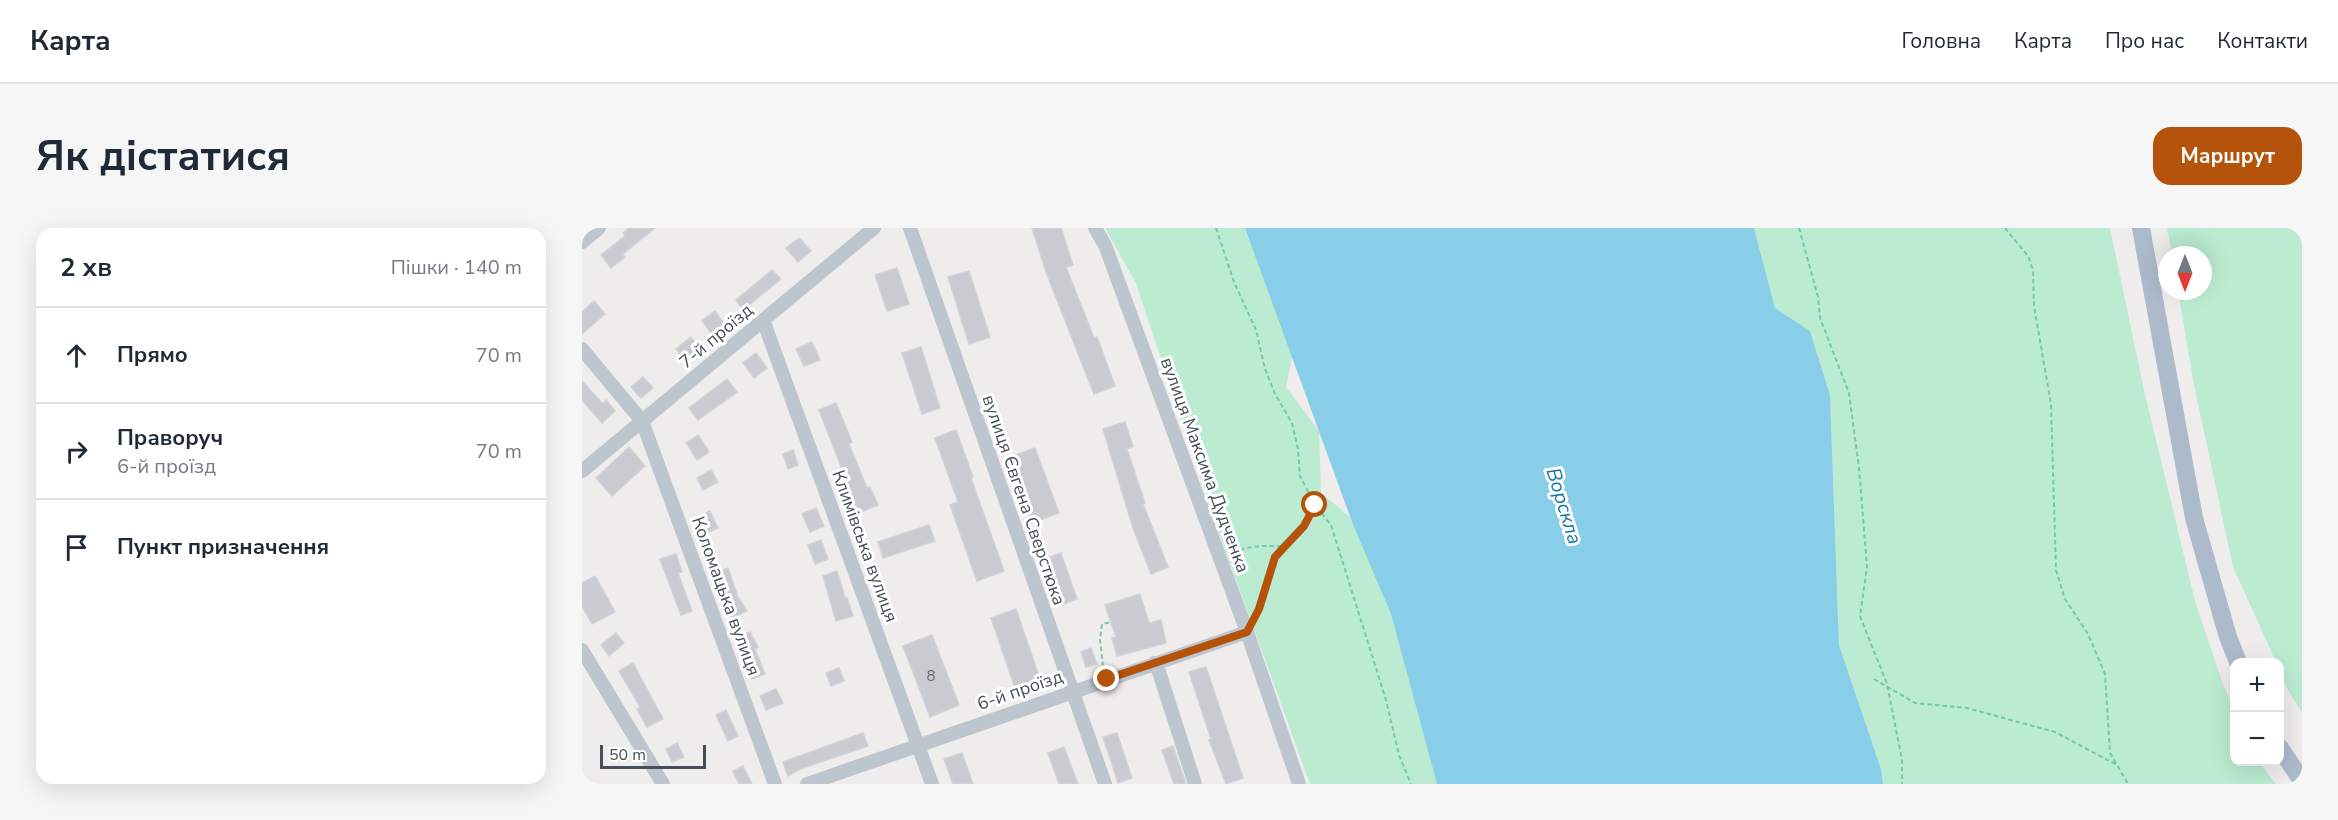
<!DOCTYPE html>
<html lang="uk">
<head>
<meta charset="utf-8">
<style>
	:root { --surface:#fff; --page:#f6f6f7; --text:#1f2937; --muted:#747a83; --line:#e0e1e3; --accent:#b45309 }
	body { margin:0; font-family:"Nunito Sans",sans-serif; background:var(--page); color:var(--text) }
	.controls { position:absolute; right:18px; bottom:18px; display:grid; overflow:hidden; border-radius:12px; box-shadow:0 6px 24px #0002 }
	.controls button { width:54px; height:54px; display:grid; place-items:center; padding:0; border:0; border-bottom:2px solid var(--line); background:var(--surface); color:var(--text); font:30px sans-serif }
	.compass { position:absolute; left:1576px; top:18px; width:54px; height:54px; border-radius:50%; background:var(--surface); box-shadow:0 6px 24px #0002; rotate:180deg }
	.scale { position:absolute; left:18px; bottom:15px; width:106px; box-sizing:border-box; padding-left:6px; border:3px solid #454e59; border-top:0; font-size:16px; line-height:21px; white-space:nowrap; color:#454e59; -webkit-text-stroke:4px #fff; paint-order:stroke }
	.stop { position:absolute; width:18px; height:18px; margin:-14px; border:4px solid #b45309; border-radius:50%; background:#fff }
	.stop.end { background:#b45309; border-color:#fff; box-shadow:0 2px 6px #0008 }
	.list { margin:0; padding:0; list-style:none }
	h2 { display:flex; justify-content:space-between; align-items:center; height:78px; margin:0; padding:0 24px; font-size:26px }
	h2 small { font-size:20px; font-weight:400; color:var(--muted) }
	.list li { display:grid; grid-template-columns:39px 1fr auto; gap:18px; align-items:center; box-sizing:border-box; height:96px; padding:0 24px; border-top:2px solid var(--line) }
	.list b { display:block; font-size:22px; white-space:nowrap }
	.list p { margin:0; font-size:20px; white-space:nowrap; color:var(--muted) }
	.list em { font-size:20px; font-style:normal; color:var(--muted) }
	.icon { flex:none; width:33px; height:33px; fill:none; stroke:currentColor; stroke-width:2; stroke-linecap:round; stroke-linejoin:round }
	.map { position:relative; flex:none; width:1720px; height:556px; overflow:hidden; border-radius:18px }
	header { display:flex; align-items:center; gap:36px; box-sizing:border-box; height:84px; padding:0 30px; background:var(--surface); border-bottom:2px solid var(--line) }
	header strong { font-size:28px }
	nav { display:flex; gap:33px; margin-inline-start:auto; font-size:21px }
	.intro { display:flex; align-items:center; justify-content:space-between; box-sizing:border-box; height:144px; padding:0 36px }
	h1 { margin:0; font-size:42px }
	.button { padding:15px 27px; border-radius:18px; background:var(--accent); color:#fff; font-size:21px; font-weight:700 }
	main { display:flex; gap:36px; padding:0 36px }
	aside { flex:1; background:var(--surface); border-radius:18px; box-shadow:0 6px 24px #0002 }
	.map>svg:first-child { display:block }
	.green { fill:#bbecd2 }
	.water { fill:#89cee8 }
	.building { fill:#c9cbd1; stroke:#d0d2d8; stroke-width:1.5 }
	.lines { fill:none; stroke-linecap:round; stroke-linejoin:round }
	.path { stroke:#74c9a5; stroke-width:2; stroke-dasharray:4.5 3; stroke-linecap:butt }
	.minor { stroke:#bdc6ce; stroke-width:14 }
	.major { stroke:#adbacb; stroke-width:18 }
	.route { stroke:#b45309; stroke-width:8 }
	.labels { text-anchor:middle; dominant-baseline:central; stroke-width:6; stroke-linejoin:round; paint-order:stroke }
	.number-label { font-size:15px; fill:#666d77 }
	.street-label { font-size:18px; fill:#454e59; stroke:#fff }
	.water-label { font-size:20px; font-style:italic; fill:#1178a1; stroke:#fff }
</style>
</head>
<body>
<header>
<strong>Карта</strong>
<nav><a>Головна</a><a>Карта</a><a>Про нас</a><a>Контакти</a></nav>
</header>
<div class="intro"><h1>Як дістатися</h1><a class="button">Маршрут</a></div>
<main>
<aside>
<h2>2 хв<small>Пішки · 140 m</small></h2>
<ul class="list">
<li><svg class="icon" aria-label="ahead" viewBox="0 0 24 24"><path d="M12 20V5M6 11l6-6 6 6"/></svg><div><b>Прямо</b></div><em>70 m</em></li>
<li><svg class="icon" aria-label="right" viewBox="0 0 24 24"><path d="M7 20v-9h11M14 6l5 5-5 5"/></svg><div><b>Праворуч</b><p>6-й проїзд</p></div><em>70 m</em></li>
<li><svg class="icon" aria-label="arrive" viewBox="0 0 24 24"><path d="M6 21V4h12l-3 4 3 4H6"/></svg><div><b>Пункт призначення</b></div></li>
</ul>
</aside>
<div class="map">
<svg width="1720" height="556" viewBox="0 0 1720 556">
	<rect width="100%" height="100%" fill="#efecec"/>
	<!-- green -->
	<path class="green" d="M523,0H667L712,119L704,159L737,203L739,265L767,288L784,320L809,386L856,556H728L632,291L554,55Z
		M1172,0H1528L1562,162L1613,373L1641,456L1652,481V534H1677L1694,556H1301L1299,541L1257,417L1248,167L1228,103L1193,80Z
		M1585,0H1720V484C1710,469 1698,453 1698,434H1694L1651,339L1612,157L1596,63H1621V27H1590Z"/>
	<!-- water -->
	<path class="water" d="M663,0H1172L1193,80L1228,103L1248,167L1257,417L1299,541L1301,556H855L809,386L770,294Z"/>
	<!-- building -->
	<path class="building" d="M47,0H73L41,26L43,29L29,40L19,27L43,8L41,5Z
		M450,0H479L491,37L484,39L512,110L515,109L533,158L512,166L464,44Z
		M217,10L229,23L216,34L204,20Z
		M315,40L327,76L305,83L293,47Z
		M190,42L199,51L161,82L154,72Z
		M387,43L408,109L387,116L366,49Z
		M12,73L23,86L0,106V84Z
		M133,83L142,96L129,105L120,93Z
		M109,109L117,119L102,132L94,121Z
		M230,114L238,132L222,138L214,121Z
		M339,119L358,180L340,186L320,125Z
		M174,125L185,140L172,150L161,135Z
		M61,149L71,160L59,170L49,159Z
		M145,151L155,164L116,192L107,180Z
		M0,153L21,176L24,172L33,183L20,195L0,172Z
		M254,175L270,214L267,216L285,260L288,259L296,277L277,285L237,182Z
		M543,194L551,218L545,221L563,275L561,276L586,339L569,346L551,300L521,201Z
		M374,202L391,249L389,250L422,343L395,353L368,277L376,274L353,210Z
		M116,207L127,224L115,232L104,215Z
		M47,219L63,238L30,268L14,250Z
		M453,220L477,285L449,295L425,230Z
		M211,222L216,237L206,241L201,226Z
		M129,242L136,254L121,262L115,250Z
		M234,280L242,298L228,304L220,286Z
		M128,283L136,300L122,306L114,290Z
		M347,297L353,313L301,330L296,314Z
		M239,312L246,331L233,336L226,317Z
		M479,325L495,371L476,378L460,332Z
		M94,326L100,344L96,345L110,383L99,387L78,331Z
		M146,340L156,369L165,383L150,390L143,376L133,344Z
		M255,343L263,370H265L271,388L254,393L241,348Z
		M13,348L33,384L10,396L0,378V355Z
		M558,366L567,395L579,392L584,415L535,428L530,410L534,409L523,377Z
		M434,381L459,454L434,463L409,390Z
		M168,404L176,419L173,421L183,446L170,451L164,437L168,435L155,410Z
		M34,405L42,415L27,428L19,417Z
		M350,407L377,477L348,489L321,418Z
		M509,420L515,436L504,439L499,424Z
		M51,435L81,491L65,499L55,481L58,479L37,443Z
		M624,439L661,550L644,556L627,512L629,511L607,444Z
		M257,440L262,453L249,458L244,445Z
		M194,461L201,475L184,482L178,468Z
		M144,482L156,508L146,513L134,487Z
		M281,505L286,518L218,541L206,548L201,534Z
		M535,505L550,550L536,555L521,509Z
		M95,515L102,529L90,534L84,521Z
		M591,518L604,556H592L580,522Z
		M482,519L496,556H477L466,525Z
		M380,525L391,556H371L362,531Z
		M161,538L170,556H157L151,543Z"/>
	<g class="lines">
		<!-- path -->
		<path class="path" d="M634,0L652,54L674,102L683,141L693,166L710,195L716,221L718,248L733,277L749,297L804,472L817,527L829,556
			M1217,0L1236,69L1238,90L1267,165L1277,240L1285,339L1278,388L1305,456L1320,532V556
			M1423,0L1446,28L1451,42L1452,78L1469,176L1474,342L1483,371L1506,406L1523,446L1528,525L1546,556
			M651,325C668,317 683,317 702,319
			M673,389L693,329L722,298L733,277
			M521,438L518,412L520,396L529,394
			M1292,451L1333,475L1385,480L1473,504L1535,537"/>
		<!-- minor -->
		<path class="minor" d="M328,0L523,556
			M513,0L523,17L665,404L717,556
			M0,14L17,0
			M181,92L350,556
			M0,121L60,193L193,556
			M0,243L292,0
			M0,422L81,556
			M572,435L577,444L613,556
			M225,556L665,404"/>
		<!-- major -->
		<path class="major" d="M1559,0L1612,290L1646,409L1656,434
			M1698,520L1720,553"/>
	</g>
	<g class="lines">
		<!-- route -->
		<path class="route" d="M525,451L665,404L677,381L693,329L722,298L733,277"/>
	</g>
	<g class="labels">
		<!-- number labels -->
		<g class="number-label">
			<text x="349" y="448">8</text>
		</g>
		<!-- street labels -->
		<g class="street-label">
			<text transform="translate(134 108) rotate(-40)">7-й проїзд</text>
			<text transform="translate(623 237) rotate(70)">вулиця Максима Дудченка</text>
			<text transform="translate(442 272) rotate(71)">вулиця Євгена Сверстюка</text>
			<text transform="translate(283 318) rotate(70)">Климівська вулиця</text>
			<text transform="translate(144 368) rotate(70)">Коломацька вулиця</text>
			<text transform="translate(438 462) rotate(-19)">6-й проїзд</text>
		</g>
		<!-- water labels -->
		<g class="water-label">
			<text transform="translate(982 278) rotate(73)">Ворскла</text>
		</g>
	</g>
</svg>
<div class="controls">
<button>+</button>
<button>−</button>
</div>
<svg class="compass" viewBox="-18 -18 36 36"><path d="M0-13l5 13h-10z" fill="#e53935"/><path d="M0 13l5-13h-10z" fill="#747a83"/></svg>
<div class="scale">50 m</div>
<div class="stop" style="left:733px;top:277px"></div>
<div class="stop end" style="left:525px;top:451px"></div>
</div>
</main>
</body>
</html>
